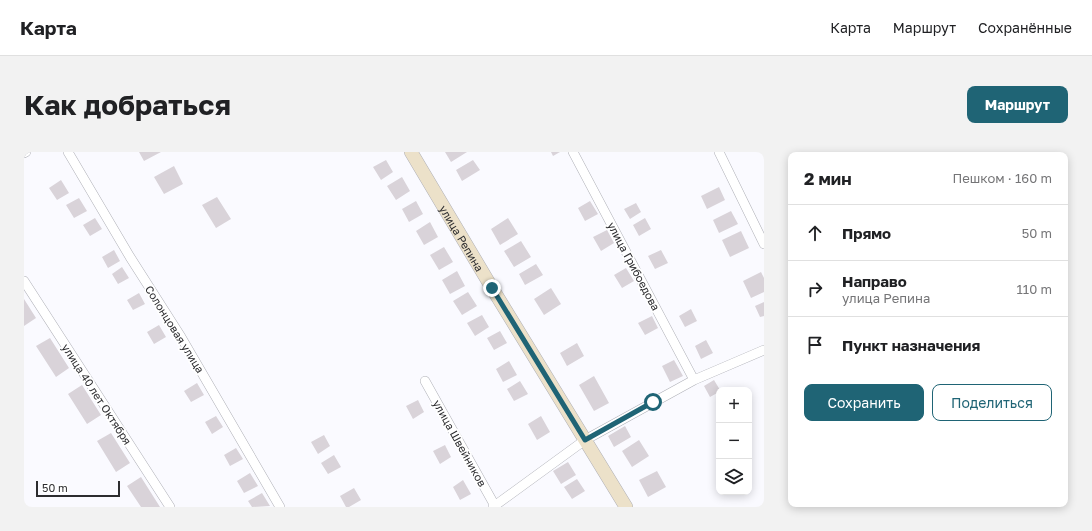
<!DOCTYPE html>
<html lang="ru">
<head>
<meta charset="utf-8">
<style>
	:root { --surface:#fff; --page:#f2f2f2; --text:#202124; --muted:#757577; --line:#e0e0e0; --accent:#1f6475 }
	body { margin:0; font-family:"Golos Text",sans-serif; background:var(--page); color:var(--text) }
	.controls { position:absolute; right:12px; bottom:12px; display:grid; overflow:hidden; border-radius:8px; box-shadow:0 2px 10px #0003 }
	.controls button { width:36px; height:36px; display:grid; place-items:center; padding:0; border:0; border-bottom:1px solid var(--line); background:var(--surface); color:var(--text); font:20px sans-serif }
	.scale { position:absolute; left:12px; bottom:10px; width:84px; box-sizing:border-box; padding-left:4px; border:2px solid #2c2c2f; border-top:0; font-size:11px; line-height:14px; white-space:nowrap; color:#2c2c2f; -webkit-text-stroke:3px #fff; paint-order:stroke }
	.stop { position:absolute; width:12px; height:12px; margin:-9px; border:3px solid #1f6475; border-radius:50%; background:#fff }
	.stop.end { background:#1f6475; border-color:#fff; box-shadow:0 1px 4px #0008 }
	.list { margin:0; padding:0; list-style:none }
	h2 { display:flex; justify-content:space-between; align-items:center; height:52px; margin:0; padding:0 16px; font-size:17px }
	h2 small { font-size:13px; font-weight:400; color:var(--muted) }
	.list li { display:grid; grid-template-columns:26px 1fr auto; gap:12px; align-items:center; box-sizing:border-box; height:56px; padding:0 16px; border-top:1px solid var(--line) }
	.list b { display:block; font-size:15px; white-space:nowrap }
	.list p { margin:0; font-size:13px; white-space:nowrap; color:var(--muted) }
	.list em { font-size:13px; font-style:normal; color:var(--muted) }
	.actions { display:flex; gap:8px; padding:12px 16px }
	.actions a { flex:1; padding:9px 0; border:1px solid var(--accent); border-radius:8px; text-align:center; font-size:14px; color:var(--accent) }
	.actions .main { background:var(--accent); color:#fff }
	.icon { flex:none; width:22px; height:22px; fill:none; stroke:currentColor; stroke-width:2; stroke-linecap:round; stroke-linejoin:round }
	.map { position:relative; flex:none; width:740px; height:355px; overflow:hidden; border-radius:8px }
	header { display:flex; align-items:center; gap:24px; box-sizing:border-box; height:56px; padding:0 20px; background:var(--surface); border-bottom:1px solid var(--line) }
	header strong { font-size:19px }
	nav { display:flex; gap:22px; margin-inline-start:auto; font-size:14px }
	.intro { display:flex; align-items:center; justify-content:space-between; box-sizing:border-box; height:96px; padding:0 24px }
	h1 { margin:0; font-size:28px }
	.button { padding:10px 18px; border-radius:8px; background:var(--accent); color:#fff; font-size:14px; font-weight:700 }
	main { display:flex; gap:24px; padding:0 24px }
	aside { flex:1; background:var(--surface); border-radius:8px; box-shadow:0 2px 10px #0003 }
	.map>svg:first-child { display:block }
	.building { fill:#d9d3d9 }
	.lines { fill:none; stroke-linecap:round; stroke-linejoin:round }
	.street-casing { stroke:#afb0b7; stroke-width:10 }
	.secondary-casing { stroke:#afb0b7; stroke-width:14 }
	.street { stroke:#fff; stroke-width:9 }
	.secondary { stroke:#ece1c9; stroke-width:13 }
	.route { stroke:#1f6475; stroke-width:5 }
	.labels { text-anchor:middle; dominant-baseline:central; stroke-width:3.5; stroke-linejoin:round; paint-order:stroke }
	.street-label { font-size:11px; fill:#2c2c2f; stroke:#fff }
</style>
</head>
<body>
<header>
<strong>Карта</strong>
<nav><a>Карта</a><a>Маршрут</a><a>Сохранённые</a></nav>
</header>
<div class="intro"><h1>Как добраться</h1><a class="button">Маршрут</a></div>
<main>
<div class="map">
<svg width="740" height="355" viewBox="0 0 740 355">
	<rect width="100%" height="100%" fill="#fafaff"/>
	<!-- building -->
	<path class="building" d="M115,0H137L120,9Z
		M421,0H443L427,10Z
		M527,0H536L529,4Z
		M362,8L369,20L357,28L349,15Z
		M449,8L456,18L438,29L432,18Z
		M150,14L159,32L140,42L130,25Z
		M378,25L386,39L372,48L363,34Z
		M37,28L45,41L33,48L25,36Z
		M695,35L701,48L683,57L677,44Z
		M193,45L207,67L192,76L178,53Z
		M55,46L63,59L50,66L42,53Z
		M392,49L399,62L385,70L378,57Z
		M566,49L574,62L561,69L554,56Z
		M612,51L617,60L606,67L600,57Z
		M707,59L714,72L695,81L689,68Z
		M71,66L78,77L66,84L59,73Z
		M484,66L494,82L476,93L467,77Z
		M621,66L627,77L615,84L609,73Z
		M406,70L414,85L400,93L392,79Z
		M583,78L590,91L577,99L569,85Z
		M717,79L725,96L706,105L698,88Z
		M497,89L507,105L490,115L480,99Z
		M420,95L429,110L415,118L406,103Z
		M90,98L96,109L84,116L78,105Z
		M637,98L644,111L631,117L624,104Z
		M512,112L519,123L501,133L495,122Z
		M98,115L105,126L94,132L88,122Z
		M602,116L610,129L598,136L590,123Z
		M433,119L441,134L426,142L418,128Z
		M737,120L740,126V140L727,146L719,129Z
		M527,136L537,152L520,163L510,147Z
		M444,140L453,154L438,163L429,149Z
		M115,141L121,152L109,158L103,148Z
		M0,147L12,166L0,174Z
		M740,150V164L736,165L731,154Z
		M667,157L673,169L661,175L655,164Z
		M458,163L465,175L451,184L443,171Z
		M628,164L634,176L621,183L614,171Z
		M135,173L142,185L130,192L123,180Z
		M476,179L483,191L470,198L463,186Z
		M26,186L45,216L32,225L12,194Z
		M682,188L689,201L677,207L671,194Z
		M553,191L560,204L543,214L536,201Z
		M650,208L659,224L646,230L638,214Z
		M485,209L493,223L479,230L472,217Z
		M570,224L585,251L570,259L555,233Z
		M690,228L696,238L695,240L686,245L680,234Z
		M496,229L504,242L490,249L483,237Z
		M173,231L180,243L167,250L160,239Z
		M58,233L77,263L63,272L44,242Z
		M394,248L400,260L389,267L382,254Z
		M192,264L199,275L188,282L181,270Z
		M517,264L526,280L513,288L504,272Z
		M601,274L607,285L590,295L584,284Z
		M87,281L106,311L92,320L73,289Z
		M300,283L306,294L294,302L287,290Z
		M615,288L625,304L608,315L598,299Z
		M421,293L427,305L416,312L409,299Z
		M212,296L219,307L206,314L200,303Z
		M310,303L317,315L304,322L297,311Z
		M544,310L552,323L537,332L529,319Z
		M633,319L642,335L624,345L615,328Z
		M226,321L234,334L220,341L213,329Z
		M117,325L136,355H117L103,334Z
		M553,327L561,339L548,347L540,335Z
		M439,328L447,342L436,348L429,335Z
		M330,336L337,348L325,355H322L316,344Z
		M238,341L246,354L228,355L224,349Z"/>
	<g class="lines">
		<!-- street casing -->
		<g class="street-casing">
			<path id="street" d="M44,0L106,105L157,185L256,355
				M549,0L670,228
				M695,0L740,92
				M0,1L2,0
				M0,129L146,355
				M401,229L471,354
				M469,355L561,288L670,228L740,198"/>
		</g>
		<!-- secondary casing -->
		<g class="secondary-casing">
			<g id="secondary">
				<path id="s1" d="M387,0L468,136L602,355"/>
			</g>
		</g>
		<!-- street -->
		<use href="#street" class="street"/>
		<!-- secondary -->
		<use href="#secondary" class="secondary"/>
	</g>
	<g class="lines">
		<!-- route -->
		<path class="route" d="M468,136L561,288L629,250"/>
	</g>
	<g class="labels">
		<!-- street labels -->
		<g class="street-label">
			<text stroke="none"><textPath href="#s1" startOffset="100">улица Репина</textPath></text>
			<text transform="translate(610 114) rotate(62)">улица Грибоедова</text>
			<text transform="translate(151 177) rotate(58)">Солонцовая улица</text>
			<text transform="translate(73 242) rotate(57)">улица 40 лет Октября</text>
			<text transform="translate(436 291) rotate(61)">улица Швейников</text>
		</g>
	</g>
</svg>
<div class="controls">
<button>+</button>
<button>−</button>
<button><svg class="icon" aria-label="layers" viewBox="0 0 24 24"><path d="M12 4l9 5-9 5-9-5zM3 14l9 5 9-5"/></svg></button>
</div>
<div class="scale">50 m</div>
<div class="stop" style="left:629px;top:250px"></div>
<div class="stop end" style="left:468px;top:136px"></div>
</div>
<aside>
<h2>2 мин<small>Пешком · 160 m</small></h2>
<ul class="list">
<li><svg class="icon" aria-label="ahead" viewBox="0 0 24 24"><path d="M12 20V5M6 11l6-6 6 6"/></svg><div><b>Прямо</b></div><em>50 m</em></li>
<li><svg class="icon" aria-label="right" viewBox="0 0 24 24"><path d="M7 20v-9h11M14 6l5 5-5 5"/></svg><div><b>Направо</b><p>улица Репина</p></div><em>110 m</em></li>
<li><svg class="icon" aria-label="arrive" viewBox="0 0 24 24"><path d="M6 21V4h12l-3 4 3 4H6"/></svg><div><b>Пункт назначения</b></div></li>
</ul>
<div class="actions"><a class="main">Сохранить</a><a>Поделиться</a></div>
</aside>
</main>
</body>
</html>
